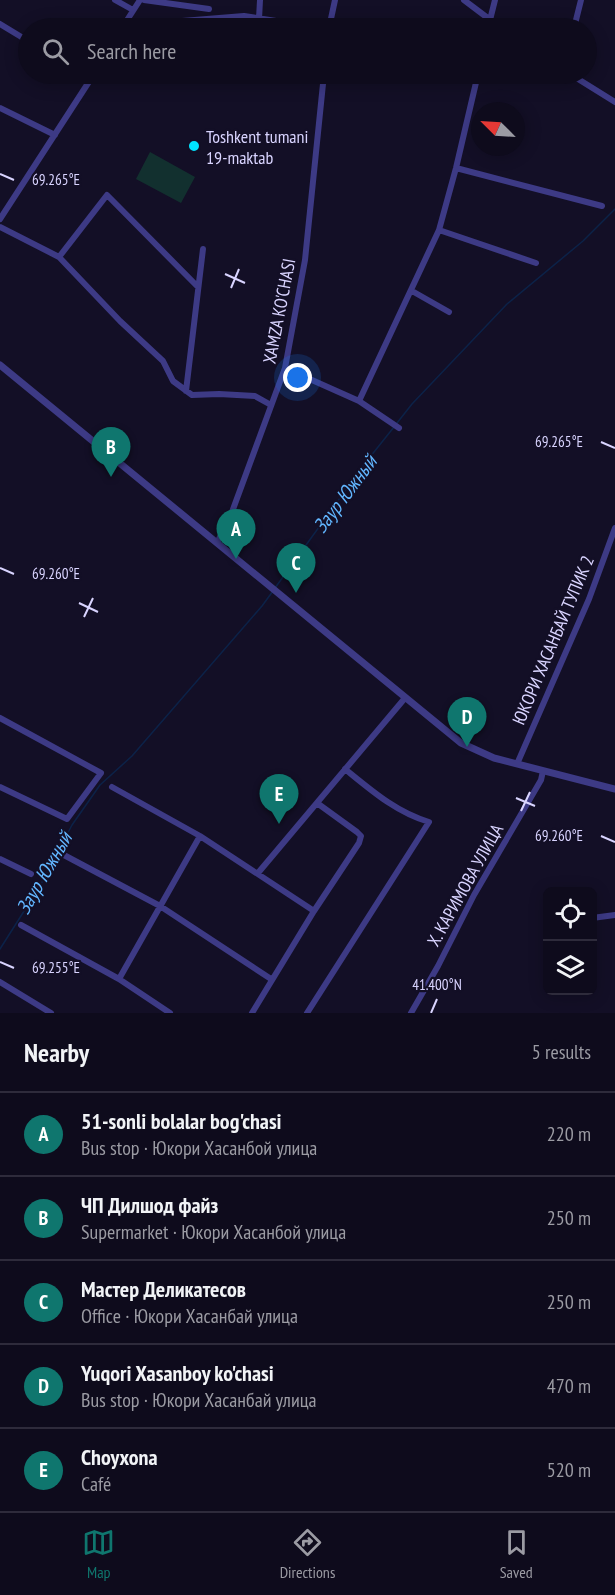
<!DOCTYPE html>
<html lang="en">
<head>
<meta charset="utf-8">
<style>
	:root { --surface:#0e0b1c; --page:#1c1929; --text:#f1f3f6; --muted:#9b9ba3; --line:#2e2b3b; --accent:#0f766e }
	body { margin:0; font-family:"PT Sans Narrow",sans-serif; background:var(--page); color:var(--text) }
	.controls { position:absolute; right:18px; bottom:18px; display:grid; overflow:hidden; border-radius:9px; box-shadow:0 3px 15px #0003 }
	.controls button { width:54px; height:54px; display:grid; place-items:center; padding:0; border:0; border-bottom:2px solid var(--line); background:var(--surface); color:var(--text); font:30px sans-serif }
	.compass { position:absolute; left:471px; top:102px; width:54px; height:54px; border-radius:50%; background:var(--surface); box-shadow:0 3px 15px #0003; rotate:294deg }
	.you { position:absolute; left:298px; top:378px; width:21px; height:21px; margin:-15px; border:4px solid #fff; border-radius:50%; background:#1a73e8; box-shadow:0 0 0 9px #1a73e833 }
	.badge { display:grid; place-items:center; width:39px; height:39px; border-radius:50%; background:var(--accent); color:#fff; font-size:20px; font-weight:700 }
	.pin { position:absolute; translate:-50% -50px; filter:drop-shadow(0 2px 3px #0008) }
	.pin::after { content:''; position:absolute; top:32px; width:21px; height:18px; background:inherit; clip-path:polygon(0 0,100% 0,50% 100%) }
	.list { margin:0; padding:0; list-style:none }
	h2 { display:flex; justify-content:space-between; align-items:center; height:78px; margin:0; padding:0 24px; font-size:26px }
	h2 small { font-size:20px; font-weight:400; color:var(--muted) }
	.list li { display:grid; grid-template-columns:39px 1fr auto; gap:18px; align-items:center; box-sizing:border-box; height:84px; padding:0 24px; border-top:2px solid var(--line) }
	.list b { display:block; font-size:22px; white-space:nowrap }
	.list p { margin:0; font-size:20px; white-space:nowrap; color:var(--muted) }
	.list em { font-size:20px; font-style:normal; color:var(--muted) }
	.icon { flex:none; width:33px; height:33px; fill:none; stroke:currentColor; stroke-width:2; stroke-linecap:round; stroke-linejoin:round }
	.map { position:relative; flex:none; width:615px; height:1013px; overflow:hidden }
	.search { position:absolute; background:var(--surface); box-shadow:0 3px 15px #0003; left:18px; right:18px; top:18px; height:66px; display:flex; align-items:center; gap:15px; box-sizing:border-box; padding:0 21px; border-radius:33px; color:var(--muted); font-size:22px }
	.sheet { height:498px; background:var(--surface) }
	nav { display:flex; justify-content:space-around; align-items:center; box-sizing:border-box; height:84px; border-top:2px solid var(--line); background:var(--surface); font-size:16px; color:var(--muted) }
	nav a { display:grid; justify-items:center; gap:3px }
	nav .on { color:var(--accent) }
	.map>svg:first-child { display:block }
	.green { fill:#12302f }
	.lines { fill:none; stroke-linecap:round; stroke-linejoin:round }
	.stream { stroke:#0c2248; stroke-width:1.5 }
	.minor { stroke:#3d3a85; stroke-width:6 }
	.tertiary { stroke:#3d3a85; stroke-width:7 }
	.ticks { fill:none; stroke:#d9d4ff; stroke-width:2 }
	.poi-dot { fill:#00e5ff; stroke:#130f26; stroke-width:2 }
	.labels { text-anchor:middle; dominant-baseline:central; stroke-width:4.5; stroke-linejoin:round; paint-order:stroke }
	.poi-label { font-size:18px; fill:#d9d4ff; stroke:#130f26; text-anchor:start }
	.street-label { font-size:18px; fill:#d9d4ff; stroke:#130f26 }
	.water-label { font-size:20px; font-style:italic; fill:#62b6ff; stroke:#130f26 }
	.ticks-label { font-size:15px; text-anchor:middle; fill:#d9d4ff; stroke:#130f26; stroke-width:4.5; stroke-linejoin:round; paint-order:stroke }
</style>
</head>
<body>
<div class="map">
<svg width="615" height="1013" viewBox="0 0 615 1013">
	<rect width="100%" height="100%" fill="#130f26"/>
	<!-- green -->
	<path class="green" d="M150,152L195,177L181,203L136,179Z"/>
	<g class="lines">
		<!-- stream -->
		<path class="stream" d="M397,423L412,404L507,304L583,241L615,209
			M275,588L366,462L394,427
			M0,949L40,886L72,825L100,785L132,756L262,606L273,591"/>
		<!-- minor -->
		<path class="minor" d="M115,0L133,10
			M144,0L209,9
			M464,0L501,28
			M259,19L260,0
			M0,24L28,41
			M122,28L140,0
			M177,28L182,21L244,16L321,28
			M329,28L335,0
			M488,28L495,0
			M574,28L581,0
			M570,74L615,102
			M151,77L153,74
			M0,108L55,135
			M456,168L602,206
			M0,219L94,74
			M0,227L59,257L120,321L163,361L173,381L192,395L219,394L255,396L271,405
			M439,230L536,263
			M59,257L107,195L198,287
			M412,291L449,312
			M285,368L359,401L399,428
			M186,391L203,249
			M359,401L439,230L456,168L478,74
			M217,543L232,512L285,368L305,260L324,74
			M0,718L101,773L67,819L0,787
			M517,764L589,599L615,528
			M112,787L200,836L314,911
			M62,854L160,906L271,979
			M0,859L31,874
			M258,873L405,698
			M546,911H548
			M592,918L615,915
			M21,925L119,979L170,1013
			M119,979L200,836
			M0,982L51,1013
			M252,1013L314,911L359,843L361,836L357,832L317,803
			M307,1013L429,822C396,812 372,791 345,769
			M411,1013L438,966L474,895L541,780L543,771"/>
		<!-- tertiary -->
		<path class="tertiary" d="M0,365L461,743L494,758L615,789"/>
	</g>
	<!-- ticks -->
	<path class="ticks" d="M0,174L14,180M225,274L245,283M231,288L239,269M601,442L615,448M0,568L14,574M79,603L98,612M84,617L93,598M516,798L535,806M521,811L530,792M601,836L615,842M0,962L14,968M431,1013L437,999"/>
	<!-- markers -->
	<circle class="poi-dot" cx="194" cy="146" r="6"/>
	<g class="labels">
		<!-- poi labels -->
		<g class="poi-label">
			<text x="206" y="136">Toshkent tumani<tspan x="206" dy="21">19-maktab</tspan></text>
		</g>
		<!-- street labels -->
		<g class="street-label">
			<text transform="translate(279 311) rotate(-79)">XAMZA KO'CHASI</text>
			<text transform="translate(553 640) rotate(-67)">ЮКОРИ ХАСАНБАЙ ТУПИК 2</text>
			<text transform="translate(465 885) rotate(-61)">Х. КАРИМОВА УЛИЦА</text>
		</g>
		<!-- water labels -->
		<g class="water-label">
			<text transform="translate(345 494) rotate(-53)">Заур Южный</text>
			<text transform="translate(44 873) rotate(-60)">Заур Южный</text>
		</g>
	</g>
	<g class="ticks-label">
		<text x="56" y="185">69.265°E</text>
		<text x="559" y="447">69.265°E</text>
		<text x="56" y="579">69.260°E</text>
		<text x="559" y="841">69.260°E</text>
		<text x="56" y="973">69.255°E</text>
		<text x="437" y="990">41.400°N</text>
	</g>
</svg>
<div class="controls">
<button><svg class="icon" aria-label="locate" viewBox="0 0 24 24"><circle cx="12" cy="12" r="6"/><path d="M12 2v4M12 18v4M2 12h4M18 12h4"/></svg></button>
<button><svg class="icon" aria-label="layers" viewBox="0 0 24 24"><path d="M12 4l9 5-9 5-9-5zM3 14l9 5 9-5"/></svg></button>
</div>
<svg class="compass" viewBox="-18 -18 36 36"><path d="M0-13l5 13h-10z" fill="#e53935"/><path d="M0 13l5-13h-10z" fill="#9b9ba3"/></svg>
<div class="you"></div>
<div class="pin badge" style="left:236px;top:559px">A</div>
<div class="pin badge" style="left:111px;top:477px">B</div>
<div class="pin badge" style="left:296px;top:593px">C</div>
<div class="pin badge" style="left:467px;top:747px">D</div>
<div class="pin badge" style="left:279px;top:824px">E</div>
<div class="search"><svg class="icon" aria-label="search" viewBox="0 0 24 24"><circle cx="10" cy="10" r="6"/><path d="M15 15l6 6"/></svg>Search here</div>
</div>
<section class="sheet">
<h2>Nearby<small>5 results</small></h2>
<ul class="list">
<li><span class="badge">A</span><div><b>51-sonli bolalar bog'chasi</b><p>Bus stop · Юкори Хасанбой улица</p></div><em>220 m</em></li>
<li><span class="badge">B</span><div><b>ЧП Дилшод файз</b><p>Supermarket · Юкори Хасанбой улица</p></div><em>250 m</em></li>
<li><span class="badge">C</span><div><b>Мастер Деликатесов</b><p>Office · Юкори Хасанбай улица</p></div><em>250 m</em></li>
<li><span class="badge">D</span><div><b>Yuqori Xasanboy ko'chasi</b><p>Bus stop · Юкори Хасанбай улица</p></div><em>470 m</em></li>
<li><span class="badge">E</span><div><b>Choyxona</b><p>Café</p></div><em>520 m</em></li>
</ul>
</section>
<nav>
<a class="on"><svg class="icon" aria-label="map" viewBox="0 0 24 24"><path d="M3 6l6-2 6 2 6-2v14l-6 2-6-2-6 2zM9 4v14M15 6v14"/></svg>Map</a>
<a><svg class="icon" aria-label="directions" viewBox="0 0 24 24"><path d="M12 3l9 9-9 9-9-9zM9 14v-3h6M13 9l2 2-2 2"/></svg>Directions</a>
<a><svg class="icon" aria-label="saved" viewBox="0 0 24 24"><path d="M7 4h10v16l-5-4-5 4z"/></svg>Saved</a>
</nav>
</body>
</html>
